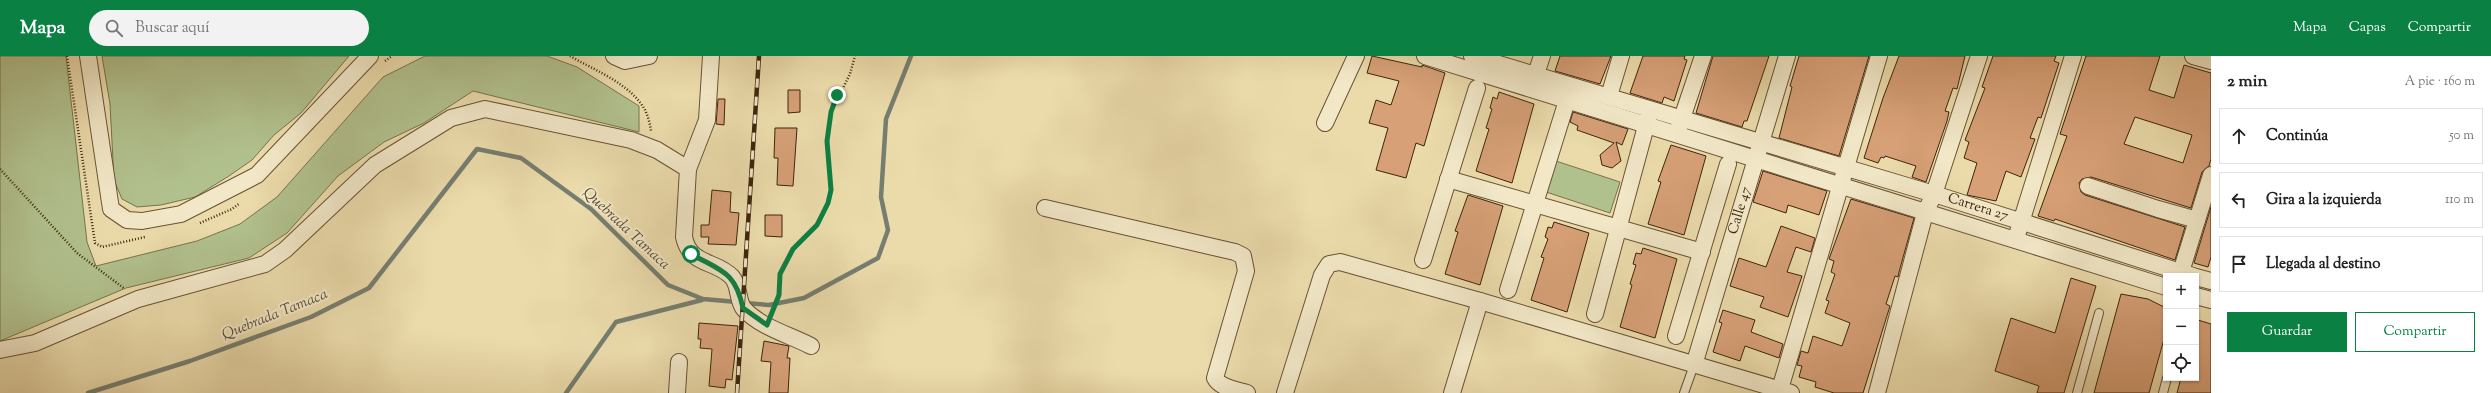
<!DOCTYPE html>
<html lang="es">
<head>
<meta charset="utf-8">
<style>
	:root { --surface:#fff; --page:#f2f2f2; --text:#222; --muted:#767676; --line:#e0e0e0; --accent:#0b8043 }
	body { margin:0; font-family:"Sorts Mill Goudy",serif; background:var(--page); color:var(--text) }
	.controls { position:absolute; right:12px; bottom:12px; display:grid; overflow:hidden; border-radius:0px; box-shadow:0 1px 3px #0004 }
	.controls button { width:36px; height:36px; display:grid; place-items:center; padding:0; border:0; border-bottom:1px solid var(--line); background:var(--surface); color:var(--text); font:20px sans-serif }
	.stop { position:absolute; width:12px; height:12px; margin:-9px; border:3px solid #0b8043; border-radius:50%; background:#fff }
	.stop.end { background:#0b8043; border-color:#fff; box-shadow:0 1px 4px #0008 }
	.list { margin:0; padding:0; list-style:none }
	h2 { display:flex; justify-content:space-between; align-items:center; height:52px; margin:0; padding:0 16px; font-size:17px }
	h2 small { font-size:13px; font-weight:400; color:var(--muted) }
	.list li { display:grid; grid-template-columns:26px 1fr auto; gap:12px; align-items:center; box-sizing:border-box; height:56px; margin:0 8px 8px; padding:0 8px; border:1px solid var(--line); border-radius:0px }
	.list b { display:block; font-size:15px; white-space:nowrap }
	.list em { font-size:13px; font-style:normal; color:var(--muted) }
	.actions { display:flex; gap:8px; padding:12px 16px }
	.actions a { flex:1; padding:9px 0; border:1px solid var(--accent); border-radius:0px; text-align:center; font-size:14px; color:var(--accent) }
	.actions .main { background:var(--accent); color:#fff }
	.icon { flex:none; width:22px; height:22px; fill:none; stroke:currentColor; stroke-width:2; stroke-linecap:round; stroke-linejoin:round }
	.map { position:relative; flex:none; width:2211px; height:337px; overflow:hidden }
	header { display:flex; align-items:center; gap:24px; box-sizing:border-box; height:56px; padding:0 20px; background:var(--accent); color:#fff }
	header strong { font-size:19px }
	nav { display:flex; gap:22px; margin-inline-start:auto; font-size:14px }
	.search { width:280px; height:36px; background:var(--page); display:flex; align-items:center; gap:10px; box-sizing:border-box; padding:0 14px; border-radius:22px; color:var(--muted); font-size:15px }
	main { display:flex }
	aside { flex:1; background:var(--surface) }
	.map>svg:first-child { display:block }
	.green { fill:#b1c18e; stroke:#78734d }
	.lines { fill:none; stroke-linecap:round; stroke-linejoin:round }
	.stream { stroke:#767e70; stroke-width:4.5 }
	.building { fill:#d7a077; stroke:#3e250c; fill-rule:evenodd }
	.lane-casing { stroke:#695234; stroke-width:10 }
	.street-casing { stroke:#695234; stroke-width:18 }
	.path { stroke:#3e250c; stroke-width:2.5; stroke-dasharray:1 2; stroke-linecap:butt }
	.lane { stroke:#f2e8c8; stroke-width:8 }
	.street { stroke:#f2e8c8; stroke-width:16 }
	.rail-casing { stroke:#3e250c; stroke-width:4.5 }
	.rail { stroke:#f2e8c8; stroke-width:3; stroke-dasharray:9; stroke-linecap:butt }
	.route { stroke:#0b8043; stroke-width:5 }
	.labels { text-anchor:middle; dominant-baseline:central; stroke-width:4; stroke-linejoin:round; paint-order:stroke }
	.street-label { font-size:14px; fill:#3e250c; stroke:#f2e8c8 }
	.water-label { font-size:15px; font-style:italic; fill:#564a36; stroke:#f2e8c8 }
</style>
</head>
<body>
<header>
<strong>Mapa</strong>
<div class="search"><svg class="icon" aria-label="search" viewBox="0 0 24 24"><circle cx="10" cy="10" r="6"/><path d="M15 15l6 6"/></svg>Buscar aquí</div>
<nav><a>Mapa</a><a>Capas</a><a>Compartir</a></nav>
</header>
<main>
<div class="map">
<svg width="2211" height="337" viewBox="0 0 2211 337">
	<rect width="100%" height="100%" fill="#ebdbab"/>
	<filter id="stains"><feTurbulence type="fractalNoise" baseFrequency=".005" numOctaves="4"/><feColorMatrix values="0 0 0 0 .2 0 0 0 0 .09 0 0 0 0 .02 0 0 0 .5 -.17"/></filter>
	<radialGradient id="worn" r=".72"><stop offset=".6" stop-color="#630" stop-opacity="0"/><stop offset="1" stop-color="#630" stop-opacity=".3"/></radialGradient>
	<!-- green -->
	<path class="green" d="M0,0H66L87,186L96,210L197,185L240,168L277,141L383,21L425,0H547L577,11L639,50V76L473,35L424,67L384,86L338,120L287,177L249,202L126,232L0,285Z
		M102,0H349L301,57L274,79L252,104L229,120L195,141L161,149L137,151L122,143L114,124L110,48Z
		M1556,105L1620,126L1610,157L1546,136Z"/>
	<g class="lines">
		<!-- stream -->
		<path class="stream" d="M745,247L769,249L804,242L878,202L888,174L881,141L886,63L911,0
			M88,337L190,305L311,261L369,232L477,93L521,102L591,153L668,229L703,243L737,246
			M566,337L616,266L702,244"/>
	</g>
	<!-- building -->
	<path class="building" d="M1372,0L1422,11V9L1445,17L1424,90L1416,87L1406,122L1376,114L1388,72L1369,67L1376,44L1391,49L1399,25L1367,17Z
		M1560,0H1611L1600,28L1555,15Z
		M1643,0H1685L1684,3L1687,4L1674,45L1664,41L1662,47L1630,37Z
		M1713,0H1769L1747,65H1744L1742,71L1696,57Z
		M1799,0H1869L1839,100L1779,82L1792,31L1790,30Z
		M1899,0H1965L1957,33L1953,32L1945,55L1949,56L1947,65L1926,126L1912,121L1916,110L1885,100L1884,102L1881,101L1878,107L1864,102L1883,42Z
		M1993,0H2056L2054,5L2059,7L2041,62L2038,61L2030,82L2035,83L2021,121L2006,115L1996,145L1967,139L1977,107L1964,102L1969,86L1965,84L1985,32L1982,31Z
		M2086,0H2160L2149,34L2174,42L2184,9L2211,17V103L2209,110L2202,116L2191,152L2091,121L2082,123L2079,127L2081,136L2085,139L2185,171L2175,204L2055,163L2054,165L2038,160L2067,80L2060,78ZM2135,61L2192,79L2183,107L2124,88Z
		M788,34H800V56L788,57Z
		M1499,36L1534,48L1512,127L1476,115L1489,73L1486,72L1492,53L1490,52L1493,41L1497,43Z
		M718,43H725L724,69L716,68Z
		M1573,56L1628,73L1622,89L1616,86L1621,105L1612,112L1602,109L1600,99L1614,87L1577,74L1578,70L1570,66Z
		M775,72H797L793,130L777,129L778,102H774Z
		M1671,89L1706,100L1684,179L1648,168L1661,126L1658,125Z
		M1763,115L1827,135L1819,159L1788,149L1786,157L1753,146Z
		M712,134L731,136L730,156L739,157L736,189L708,188L709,181H701V169H709Z
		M1468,139L1503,150L1480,229L1445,218L1458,176L1455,175Z
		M1851,143L1914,162L1899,216L1898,221L1895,220L1886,248L1890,250L1863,337H1834L1815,331L1816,326L1799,321L1802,310L1797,309L1801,295L1808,297L1813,280L1842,290L1850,267L1825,257L1829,245L1826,244L1835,218L1831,216L1834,205L1829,203Z
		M2211,151V201L2208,211L2194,207Z
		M765,159H782V181L765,180Z
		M1554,166L1589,177L1567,256L1531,244L1544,202L1541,201L1548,183L1545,181L1548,171L1552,172Z
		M1781,170L1815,182L1811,196L1796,191L1787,216L1802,220L1788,261L1760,251L1764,241L1730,230L1739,202L1766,211Z
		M1643,192L1677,203L1655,282L1620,271L1632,229L1630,228L1636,209L1633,208L1636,197L1641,198Z
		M2071,222L2096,230L2064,337H2037L2039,330L1995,315L2011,262L2055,277Z
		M2121,238L2148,243L2166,252V276L2149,337H2094Z
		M1723,254L1755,264L1751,276L1783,288L1779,302L1745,290L1740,305L1713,296L1722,267L1719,266Z
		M2198,264L2211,268V337H2177L2181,322H2196Z
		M699,267L738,270L732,324L726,323L725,332L709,330L712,293L700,292L701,283H698Z
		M764,285L789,290L787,302H790L788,337H769L771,306L761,305Z"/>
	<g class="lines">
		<!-- lane casing -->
		<g class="lane-casing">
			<path id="lane" d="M1684,337L1694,309
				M2077,337L2099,257
				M2163,337L2167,322"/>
		</g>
		<!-- street casing -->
		<g class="street-casing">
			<g id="street">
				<path d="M88,0L111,153L127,164L142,165L181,158L257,119L370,0"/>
				<path d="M614,0L625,5L649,0"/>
				<path d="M711,0L707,64L688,113L684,181C690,210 716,204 732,221C740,230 737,245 744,253C760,271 790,279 811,290"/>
				<path d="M1425,0L2166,231"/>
				<path id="s1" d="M1472,0L1934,138L2193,220"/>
				<path d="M2193,0L2211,5"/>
				<path d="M1536,18L1542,0"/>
				<path d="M1609,40L1621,0"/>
				<path d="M1325,67L1356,0"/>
				<path d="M1679,71L1703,0"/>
				<path d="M1448,123L1702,196"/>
				<path d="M2088,130L2158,153L2197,164"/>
				<path d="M1045,152L1235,196L1243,200L1246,215L1215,322C1220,332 1237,334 1247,337"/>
				<path d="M2018,176L2073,0"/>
				<path d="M1423,204L1477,32"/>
				<path d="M2181,216L2211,119"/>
				<path d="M2196,221L2211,225"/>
				<path d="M1508,234L1570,35"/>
				<path d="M2196,240L2211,244"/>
				<path d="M1595,258L1649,59"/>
				<path d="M1676,280L1728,108"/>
				<path d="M0,294L35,287L138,243L265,208L285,194L375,109L451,62L485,53L631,84L657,94L688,113"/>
				<path id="s2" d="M1694,309L1787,0"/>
				<path d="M1780,333L1879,0"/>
				<path d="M677,337L679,306"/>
				<path d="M1285,337L1322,219L1329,208L1340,206L1480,245L1791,337"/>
				<path d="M1452,337L1480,245"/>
				<path d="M1877,337L1925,157L1934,138L1979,0"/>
			</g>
		</g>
		<!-- path -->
		<path class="path" d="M67,0L95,187L102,191L145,181
			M570,0C594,14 631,28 645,54C648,60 650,68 651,75
			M385,5L392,0
			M0,113L77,197L125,233
			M200,167L232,153L240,147
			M772,256L779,239L780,218L793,193L817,169L828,147L831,134L827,85L831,56L850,18L855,0"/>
		<!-- lane -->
		<use href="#lane" class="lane"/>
		<!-- street -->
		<use href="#street" class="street"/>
		<!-- rail casing -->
		<g class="rail-casing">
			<path id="rail" d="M737,337L759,0"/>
		</g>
		<!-- rail -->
		<use href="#rail" class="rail"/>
	</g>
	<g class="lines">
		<!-- route -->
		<path class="route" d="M691,198C721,215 735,215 743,252L767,269L779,239L780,218L793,193L817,169L828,147L831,134L827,85L831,56L837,39"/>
	</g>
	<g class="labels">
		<!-- street labels -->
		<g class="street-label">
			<text stroke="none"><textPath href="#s1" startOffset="528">Carrera 27</textPath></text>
			<text stroke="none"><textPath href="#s2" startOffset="161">Calle 47</textPath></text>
		</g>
		<!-- water labels -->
		<g class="water-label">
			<text transform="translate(626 173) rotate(43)">Quebrada Tamaca</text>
			<text transform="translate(275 259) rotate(-22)">Quebrada Tamaca</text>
		</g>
	</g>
	<rect width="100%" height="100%" filter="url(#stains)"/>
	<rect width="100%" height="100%" fill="url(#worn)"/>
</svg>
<div class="controls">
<button>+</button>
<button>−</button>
<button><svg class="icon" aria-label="locate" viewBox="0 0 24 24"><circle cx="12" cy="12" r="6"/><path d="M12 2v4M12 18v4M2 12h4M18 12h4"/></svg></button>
</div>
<div class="stop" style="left:691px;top:198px"></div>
<div class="stop end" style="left:837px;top:39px"></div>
</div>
<aside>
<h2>2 min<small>A pie · 160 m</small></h2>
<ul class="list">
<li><svg class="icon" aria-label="ahead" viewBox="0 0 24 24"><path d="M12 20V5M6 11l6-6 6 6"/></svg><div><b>Continúa</b></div><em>50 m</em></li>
<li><svg class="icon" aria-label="left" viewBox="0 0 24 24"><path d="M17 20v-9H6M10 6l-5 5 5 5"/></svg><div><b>Gira a la izquierda</b></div><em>110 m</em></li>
<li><svg class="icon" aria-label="arrive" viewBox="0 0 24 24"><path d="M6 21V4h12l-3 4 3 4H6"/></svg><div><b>Llegada al destino</b></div></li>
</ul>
<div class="actions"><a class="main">Guardar</a><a>Compartir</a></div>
</aside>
</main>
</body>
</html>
